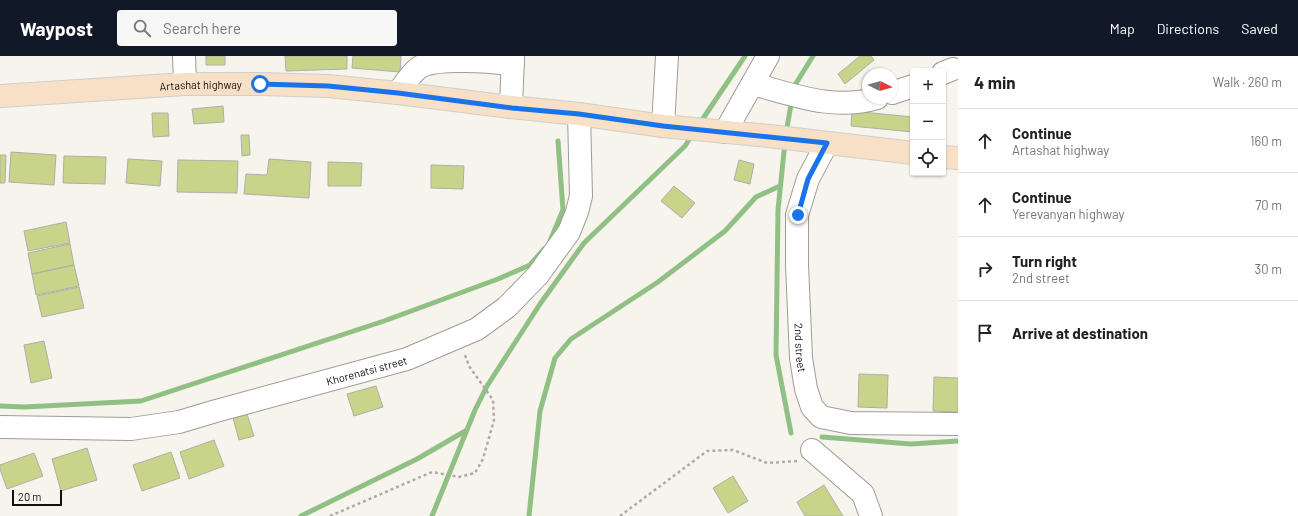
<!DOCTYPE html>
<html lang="en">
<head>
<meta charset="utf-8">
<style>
	:root { --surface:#fff; --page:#f6f6f6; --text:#202124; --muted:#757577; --line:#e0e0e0; --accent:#111827 }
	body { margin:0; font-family:Barlow,sans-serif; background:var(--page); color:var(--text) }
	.controls { position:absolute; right:12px; top:12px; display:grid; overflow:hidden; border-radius:4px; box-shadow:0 1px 3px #0004 }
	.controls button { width:36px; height:36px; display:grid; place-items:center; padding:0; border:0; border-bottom:1px solid var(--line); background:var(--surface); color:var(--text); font:20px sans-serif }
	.compass { position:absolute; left:862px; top:12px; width:36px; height:36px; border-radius:50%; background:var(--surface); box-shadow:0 1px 3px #0004; rotate:95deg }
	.scale { position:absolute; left:12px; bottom:10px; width:50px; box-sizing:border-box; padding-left:4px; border:2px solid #12110f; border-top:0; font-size:11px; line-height:14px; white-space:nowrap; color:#12110f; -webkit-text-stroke:3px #f6f4ed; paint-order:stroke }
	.stop { position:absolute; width:12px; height:12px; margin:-9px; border:3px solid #1a73e8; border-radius:50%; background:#fff }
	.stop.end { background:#1a73e8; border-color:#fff; box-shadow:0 1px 4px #0008 }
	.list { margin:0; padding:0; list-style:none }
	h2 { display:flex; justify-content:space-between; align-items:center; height:52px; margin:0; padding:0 16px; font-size:17px }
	h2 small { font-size:13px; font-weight:400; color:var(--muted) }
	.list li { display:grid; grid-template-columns:26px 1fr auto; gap:12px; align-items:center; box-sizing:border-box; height:64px; padding:0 16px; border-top:1px solid var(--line) }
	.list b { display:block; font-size:15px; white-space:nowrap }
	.list p { margin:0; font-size:13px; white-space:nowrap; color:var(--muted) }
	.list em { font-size:13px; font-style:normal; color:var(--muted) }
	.icon { flex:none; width:22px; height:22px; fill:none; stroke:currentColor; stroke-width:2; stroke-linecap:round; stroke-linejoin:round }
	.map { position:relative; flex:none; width:958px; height:460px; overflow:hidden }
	header { display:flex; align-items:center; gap:24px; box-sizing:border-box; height:56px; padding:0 20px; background:var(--accent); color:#fff }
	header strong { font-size:19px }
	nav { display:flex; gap:22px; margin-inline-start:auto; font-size:14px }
	.search { width:280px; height:36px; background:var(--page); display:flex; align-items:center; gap:10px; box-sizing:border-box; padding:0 14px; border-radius:4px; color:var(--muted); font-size:15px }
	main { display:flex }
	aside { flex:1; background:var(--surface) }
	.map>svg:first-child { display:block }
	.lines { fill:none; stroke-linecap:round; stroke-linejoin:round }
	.stream { stroke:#91c084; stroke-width:5 }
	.building { fill:#c7d489; stroke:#aeb0a8 }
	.minor-casing { stroke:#9e9c95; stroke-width:24 }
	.major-casing { stroke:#d0cfcf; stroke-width:24 }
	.path { stroke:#adaba6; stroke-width:2.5; stroke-dasharray:3 3; stroke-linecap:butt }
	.minor { stroke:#fff; stroke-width:22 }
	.major { stroke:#f7e0c6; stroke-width:22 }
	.route { stroke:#1a73e8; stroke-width:5 }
	.labels { text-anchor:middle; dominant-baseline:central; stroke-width:4; stroke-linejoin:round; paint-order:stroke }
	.street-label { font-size:11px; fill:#12110f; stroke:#f6f4ed }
</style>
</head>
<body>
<header>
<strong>Waypost</strong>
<div class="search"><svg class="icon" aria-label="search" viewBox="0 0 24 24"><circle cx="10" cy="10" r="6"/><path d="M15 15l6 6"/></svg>Search here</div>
<nav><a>Map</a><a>Directions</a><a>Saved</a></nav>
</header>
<main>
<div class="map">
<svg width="958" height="460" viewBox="0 0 958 460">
	<rect width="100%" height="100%" fill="#f6f4ed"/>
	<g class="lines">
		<!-- stream -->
		<path class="stream" d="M794,33L795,29L813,0
			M700,67L745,0
			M786,77L792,43
			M785,86L778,154L776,299L791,377
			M550,185L563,154L558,85
			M0,350L24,351L141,345L384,265L498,223L530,209L544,193
			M822,381L911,388L958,385
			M301,460L417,403L467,374
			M432,460L475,354L487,330L540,248L584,187L685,90L692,79
			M529,460L540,355L555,302L571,283L658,226L725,175L756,141L780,130"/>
	</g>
	<!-- building -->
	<path class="building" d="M206,0H225V9H206Z
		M285,0H347V13L286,15Z
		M353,0H401L400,16L352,12Z
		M860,0H871L874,4L845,28L838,18Z
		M223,50L224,66L194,68L192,53Z
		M852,55L913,61V76L851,70Z
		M152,57H168L169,80L153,81Z
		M241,79H249L250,99L242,100Z
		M11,96L56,99L54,129L9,126Z
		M0,99H6L5,127H0Z
		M64,100L106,101L105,128L63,127Z
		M128,103L162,105L160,130L126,127Z
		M269,103L311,106L309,142L244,138L246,118L267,119Z
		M178,104L238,105L237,137L177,136Z
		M739,104L754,108L750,128L734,124Z
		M328,106L362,107L361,130H328Z
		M431,109L464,110L463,133L431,132Z
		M674,130L695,147L682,162L661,145Z
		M66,166L70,187L28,195L24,175Z
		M70,188L74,209L32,218L28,197Z
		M74,209L79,230L36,239L32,218Z
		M79,231L84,252L42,261L37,240Z
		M44,285L52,322L31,327L24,289Z
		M859,318L888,319L887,352L858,351Z
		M934,321L958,322V356L933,355Z
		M376,330L383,351L354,360L347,338Z
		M247,358L254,380L239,384L233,362Z
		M214,384L224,410L189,423L180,396Z
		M87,392L97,424L61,435L52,403Z
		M171,396L180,422L142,435L133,409Z
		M34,397L43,420L7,433L0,413V409Z
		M733,420L748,445L728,457L713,432Z
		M824,429L843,460H805L797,446Z"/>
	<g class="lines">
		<!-- minor casing -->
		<g class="minor-casing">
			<g id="minor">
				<path d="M184,0L185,28"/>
				<path d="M943,17L953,13"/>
				<path d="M753,28C794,39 834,55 877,42"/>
				<path d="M398,37C402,31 415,13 420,11C437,1 493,6 513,8"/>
				<path d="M892,37L913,30"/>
				<path d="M511,51L513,0"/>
				<path d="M663,70L667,0"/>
				<path d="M725,76L768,0"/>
				<path id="s1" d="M827,87L808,123L797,159V209L801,302L806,333L812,351L821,361L851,367L958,368"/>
				<path id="s2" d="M0,371L131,373L179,366L216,355L407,303L477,273L507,251L538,219L569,176L577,156L581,140L579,58"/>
				<path d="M812,394L863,438L871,460"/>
			</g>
		</g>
		<!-- major casing -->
		<g class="major-casing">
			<g id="major">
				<path id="s3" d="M0,40L185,28H261L328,30L398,37L511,51L579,58L663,70L769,80L913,97"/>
				<path d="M943,101L958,102"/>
			</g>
		</g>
		<!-- path -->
		<path class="path" d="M330,460L432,416L459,421L475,417L483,403L494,364L493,344L469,310L465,299
			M620,460L707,395L733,394L767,407L797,405"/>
		<!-- minor -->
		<use href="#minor" class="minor"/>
		<!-- major -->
		<use href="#major" class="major"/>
	</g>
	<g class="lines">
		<!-- route -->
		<path class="route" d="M260,28L328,30L398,37L512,52L579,58L663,70L827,87L808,123L798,159"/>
	</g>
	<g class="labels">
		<!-- street labels -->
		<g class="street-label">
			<text stroke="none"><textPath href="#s3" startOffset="201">Artashat highway</textPath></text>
			<text stroke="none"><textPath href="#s1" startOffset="211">2nd street</textPath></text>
			<text stroke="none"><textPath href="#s2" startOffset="374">Khorenatsi street</textPath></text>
		</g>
	</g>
</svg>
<div class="controls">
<button>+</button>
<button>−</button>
<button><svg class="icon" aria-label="locate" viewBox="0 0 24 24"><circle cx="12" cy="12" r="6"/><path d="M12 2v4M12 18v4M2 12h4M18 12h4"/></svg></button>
</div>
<svg class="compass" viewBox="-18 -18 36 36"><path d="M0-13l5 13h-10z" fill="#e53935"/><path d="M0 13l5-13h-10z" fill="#757577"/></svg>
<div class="scale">20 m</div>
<div class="stop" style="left:260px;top:28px"></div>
<div class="stop end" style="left:798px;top:159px"></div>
</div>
<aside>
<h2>4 min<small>Walk · 260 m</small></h2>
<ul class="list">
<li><svg class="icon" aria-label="ahead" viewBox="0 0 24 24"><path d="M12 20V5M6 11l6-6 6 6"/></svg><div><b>Continue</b><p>Artashat highway</p></div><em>160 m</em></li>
<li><svg class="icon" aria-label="ahead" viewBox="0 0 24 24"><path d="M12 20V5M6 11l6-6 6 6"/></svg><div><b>Continue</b><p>Yerevanyan highway</p></div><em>70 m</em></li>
<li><svg class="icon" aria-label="right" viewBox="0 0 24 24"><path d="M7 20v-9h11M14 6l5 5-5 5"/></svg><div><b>Turn right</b><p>2nd street</p></div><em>30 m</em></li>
<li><svg class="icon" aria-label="arrive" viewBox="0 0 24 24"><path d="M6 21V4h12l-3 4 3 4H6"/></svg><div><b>Arrive at destination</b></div></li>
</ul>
</aside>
</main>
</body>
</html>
